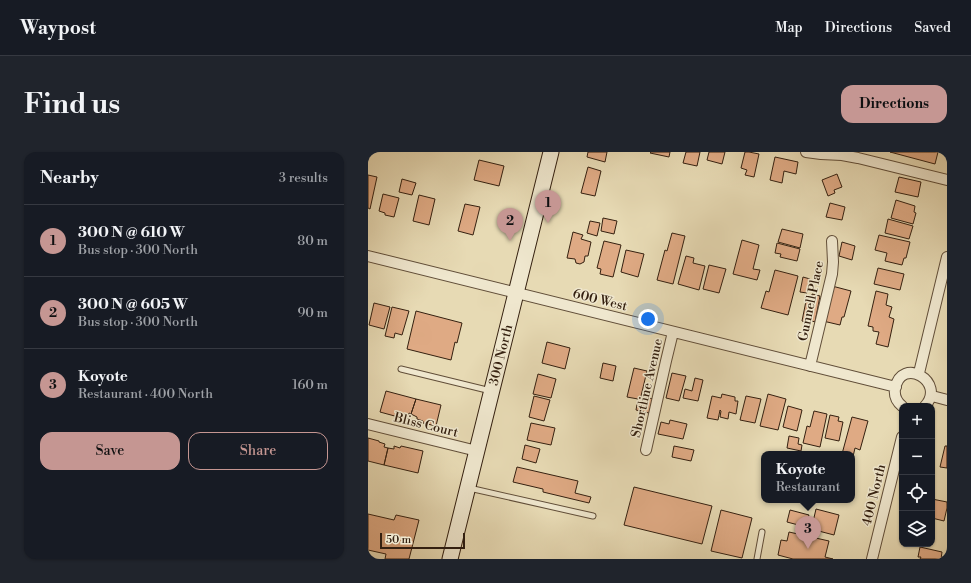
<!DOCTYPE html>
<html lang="en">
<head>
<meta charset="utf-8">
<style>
	:root { --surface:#171b24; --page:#20242c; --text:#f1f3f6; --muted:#9ea1a6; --line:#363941; --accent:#c59692 }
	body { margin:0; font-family:"Libre Bodoni",serif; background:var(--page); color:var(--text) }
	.controls { position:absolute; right:12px; bottom:12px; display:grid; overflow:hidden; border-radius:8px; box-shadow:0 1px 3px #0004 }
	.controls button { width:36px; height:36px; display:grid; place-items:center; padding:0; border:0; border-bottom:1px solid var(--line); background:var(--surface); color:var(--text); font:20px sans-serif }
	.scale { position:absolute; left:12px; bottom:10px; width:85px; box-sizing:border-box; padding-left:4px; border:2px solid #342010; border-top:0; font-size:11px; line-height:14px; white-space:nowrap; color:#342010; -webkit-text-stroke:3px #efe7ce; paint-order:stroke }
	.you { position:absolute; left:280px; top:167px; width:14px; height:14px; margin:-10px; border:3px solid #fff; border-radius:50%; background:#1a73e8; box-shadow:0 0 0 6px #1a73e833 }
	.badge { display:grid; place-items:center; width:26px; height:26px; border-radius:50%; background:var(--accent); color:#111; font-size:13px; font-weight:700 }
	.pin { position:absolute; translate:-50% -33px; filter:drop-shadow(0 1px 2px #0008) }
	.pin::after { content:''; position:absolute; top:21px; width:14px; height:12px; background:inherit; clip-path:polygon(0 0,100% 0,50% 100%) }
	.popup { position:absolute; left:393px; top:299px; width:94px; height:52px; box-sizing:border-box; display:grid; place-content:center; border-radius:8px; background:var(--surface); filter:drop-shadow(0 1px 3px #0005); font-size:13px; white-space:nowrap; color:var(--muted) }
	.popup b { font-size:15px; color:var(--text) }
	.popup::after { content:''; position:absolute; left:50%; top:100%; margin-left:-8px; border:8px solid transparent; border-top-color:var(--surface) }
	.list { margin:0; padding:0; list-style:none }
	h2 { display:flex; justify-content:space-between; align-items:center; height:52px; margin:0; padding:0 16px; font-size:17px }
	h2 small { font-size:13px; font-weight:400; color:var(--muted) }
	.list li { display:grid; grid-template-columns:26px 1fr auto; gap:12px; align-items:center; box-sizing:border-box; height:72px; padding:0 16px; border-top:1px solid var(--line) }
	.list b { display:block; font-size:15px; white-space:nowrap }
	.list p { margin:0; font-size:13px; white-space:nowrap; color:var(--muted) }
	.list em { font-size:13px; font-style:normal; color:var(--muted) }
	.actions { display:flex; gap:8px; padding:12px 16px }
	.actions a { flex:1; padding:9px 0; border:1px solid var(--accent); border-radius:12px; text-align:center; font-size:14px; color:var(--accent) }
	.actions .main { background:var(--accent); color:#111 }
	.icon { flex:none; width:22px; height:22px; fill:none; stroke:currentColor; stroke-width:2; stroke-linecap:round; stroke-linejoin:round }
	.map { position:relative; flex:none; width:579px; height:407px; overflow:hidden; border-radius:12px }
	header { display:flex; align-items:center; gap:24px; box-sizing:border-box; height:56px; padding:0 20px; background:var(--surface); border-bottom:1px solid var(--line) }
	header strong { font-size:19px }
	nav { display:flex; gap:22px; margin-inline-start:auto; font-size:14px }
	.intro { display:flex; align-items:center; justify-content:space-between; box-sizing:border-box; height:96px; padding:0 24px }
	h1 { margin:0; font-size:28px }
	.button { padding:10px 18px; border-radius:12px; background:var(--accent); color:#111; font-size:14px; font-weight:700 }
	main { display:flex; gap:24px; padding:0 24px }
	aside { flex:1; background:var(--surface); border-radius:12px; box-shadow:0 1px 3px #0004 }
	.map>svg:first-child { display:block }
	.building { fill:#dfaa84; stroke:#342010 }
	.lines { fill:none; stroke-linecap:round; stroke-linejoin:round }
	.lane-casing { stroke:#614e39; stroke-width:7 }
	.street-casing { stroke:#614e39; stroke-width:12 }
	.secondary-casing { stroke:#342010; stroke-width:17 }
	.lane { stroke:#efe7ce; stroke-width:5 }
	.street { stroke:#efe7ce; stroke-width:10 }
	.secondary { stroke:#efe7ce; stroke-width:15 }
	.labels { text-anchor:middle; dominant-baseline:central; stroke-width:3; stroke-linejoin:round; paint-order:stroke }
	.street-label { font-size:13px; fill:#342010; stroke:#efe7ce }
</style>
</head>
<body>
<header>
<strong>Waypost</strong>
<nav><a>Map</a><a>Directions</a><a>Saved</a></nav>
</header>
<div class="intro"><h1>Find us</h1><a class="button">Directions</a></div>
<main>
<aside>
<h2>Nearby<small>3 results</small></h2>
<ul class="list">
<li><span class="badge">1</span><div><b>300 N @ 610 W</b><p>Bus stop · 300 North</p></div><em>80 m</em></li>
<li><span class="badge">2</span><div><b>300 N @ 605 W</b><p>Bus stop · 300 North</p></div><em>90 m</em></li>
<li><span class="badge">3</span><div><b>Koyote</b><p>Restaurant · 400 North</p></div><em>160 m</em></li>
</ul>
<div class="actions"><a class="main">Save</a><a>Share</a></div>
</aside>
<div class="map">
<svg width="579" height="407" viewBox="0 0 579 407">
	<rect width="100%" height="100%" fill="#e7dab4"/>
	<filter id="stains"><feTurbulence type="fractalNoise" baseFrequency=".005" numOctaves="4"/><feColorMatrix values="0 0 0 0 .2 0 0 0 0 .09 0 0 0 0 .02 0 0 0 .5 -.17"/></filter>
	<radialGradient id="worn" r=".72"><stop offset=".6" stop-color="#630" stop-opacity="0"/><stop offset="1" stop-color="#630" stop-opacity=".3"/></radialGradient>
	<!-- building -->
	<path class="building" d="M220,0H239L237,10L219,5Z
		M283,0H302L301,5L282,1Z
		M318,0H332L329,14L315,11Z
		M341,0H357L354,12L339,8Z
		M377,0H381L391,2L386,25L377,23L379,18L373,16Z
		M522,0H570L567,12Z
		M407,5L430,10L428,22L416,19L414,31L402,28Z
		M111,8L136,14L131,34L106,28Z
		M220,15L233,19L227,44L213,41Z
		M469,22L474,35L466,38L467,41L460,44L454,28Z
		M0,23L9,25L2,57L0,56Z
		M531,25L553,30L550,45L527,40Z
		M34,27L48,31L44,43L31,40Z
		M15,42L31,46L26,65L17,63V61L11,59Z
		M51,43L67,47L61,73L45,69Z
		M528,48L547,54L546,60L548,61L545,72L523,66Z
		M462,51L477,55L474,68L458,65Z
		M97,52L112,55L105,83L90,79Z
		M235,66L249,69L246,82L233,79Z
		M520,67L545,74L541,87L517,81Z
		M222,69L232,71L229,84L219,81Z
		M414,77L435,82L432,96L410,90Z
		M205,80L215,83L213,87L223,90L220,104H217L216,110L212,112L208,111L207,107L199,106Z
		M304,81L317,84L305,132L289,128L297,98L299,99Z
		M511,83L542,90L538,106H536L534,113L517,109L519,101L507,98Z
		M374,88L391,93L385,117L392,118L389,128L365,122Z
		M236,89L253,93L245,125L232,122L233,117L229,116Z
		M474,90L487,94L484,108L471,104Z
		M409,91L432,97L429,109L412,105L413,102L407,101Z
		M258,98L276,102L270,125L253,120Z
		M318,104L326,106L325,111L337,114L331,138L310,132Z
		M341,113L358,117L351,141L335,137Z
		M510,116L536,122L532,138L506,132Z
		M407,118L430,124L420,163L393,156L398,139L401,140Z
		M435,125L442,127L439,141L432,140Z
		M464,134L483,139L476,165H474L472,173L455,169Z
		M508,139L520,142L518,153L524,155L521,165L526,167L520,195L508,192L511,180L505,179V175L500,174Z
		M444,142L452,144L447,170L441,168L440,171L434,169L439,144L444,145Z
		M6,151L22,155L16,177L1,173Z
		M24,155L41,159L34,183L27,181L26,186L17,184Z
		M48,159L94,171L89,191L87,190L83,208L39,197Z
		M179,190L202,196L197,217L174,211Z
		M235,211L248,214L245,229L232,226Z
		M266,216L279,219L273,244L285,247L281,261L268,258L270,247L259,245Z
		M304,221L318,224L311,249L298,246Z
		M170,222L188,227L183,246L165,242Z
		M327,226L335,228L330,249L315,246L317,237L324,239Z
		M18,239L48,247L43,262L41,261L40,265L34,264V266L12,260Z
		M354,242L367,245V249H370L368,262L361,260L360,267L352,265L353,259L352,258L350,268L339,266L344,244L353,246Z
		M400,242L418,247L410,278L392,274Z
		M166,244L182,248L176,269L161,265Z
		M378,244L393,247L387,271L372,268Z
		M48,247L73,253L68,274L55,271V269L49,267V265L43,262Z
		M420,254L434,258L429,279L415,275Z
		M446,259L459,262L452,295L435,291L439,274L442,275Z
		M462,263L471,265L470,269L475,270L471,289L457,286Z
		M484,265L500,269L492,298L487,296L484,309V302H474Z
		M302,268L319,272L315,287L290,282L293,270L301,272Z
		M163,271L187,276L183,293L159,288Z
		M421,284L431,286L430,292L434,293L433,299L419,296Z
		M0,286L11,289V290L17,292L16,295L20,296L16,313L0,309Z
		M157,293L172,297L168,311L154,307Z
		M26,294L32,296L33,294L55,299L50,321L16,313L20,296L26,297Z
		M306,294L326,298L323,309L304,305Z
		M577,294H579V316L572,315Z
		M149,315L210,329L207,341L223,345L221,351L175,340V337L145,330Z
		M266,335L344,354L334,392L256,373Z
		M564,347L579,350V356L576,369L564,366Z
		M448,357L471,363L466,383L443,377L444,373L439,372L438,375L419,370L422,358L441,363L439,368L445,370Z
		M353,358L384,366L374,406L343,399Z
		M0,362L26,368L28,363L51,368L41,407H17L18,402L0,398Z
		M421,380L461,389L457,405L465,407H425L410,403L413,388L419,389Z
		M552,395L574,400L573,407H552L553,405H550Z"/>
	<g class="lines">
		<!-- lane casing -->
		<g class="lane-casing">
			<path id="lane" d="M33,217L123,239
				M101,336L225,364
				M389,407L394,380"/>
		</g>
		<!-- street casing -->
		<g class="street-casing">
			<path id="street" d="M438,0L453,2L474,3L490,6L579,28
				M0,104L528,235
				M442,214L464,122L465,110L464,89
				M551,221L579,105
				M564,244L579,248
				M534,254C529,250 526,244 527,237C533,203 579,230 557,254
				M0,272L109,299
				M278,298L298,209L305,180
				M504,407L534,285"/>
		</g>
		<!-- secondary casing -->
		<g class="secondary-casing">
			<path id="secondary" d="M82,407L183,0"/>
		</g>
		<!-- lane -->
		<use href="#lane" class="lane"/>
		<!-- street -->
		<use href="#street" class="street"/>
		<!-- secondary -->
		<use href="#secondary" class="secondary"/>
	</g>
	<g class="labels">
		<!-- street labels -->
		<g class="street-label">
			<text transform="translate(232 148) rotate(14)">600 West</text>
			<text transform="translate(443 149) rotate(-78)">Gunnell Place</text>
			<text transform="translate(133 203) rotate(-76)">300 North</text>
			<text transform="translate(279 236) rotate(-77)">Shortline Avenue</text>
			<text transform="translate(58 273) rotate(14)">Bliss Court</text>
			<text transform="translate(506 343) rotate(-76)">400 North</text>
		</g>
	</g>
	<rect width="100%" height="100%" filter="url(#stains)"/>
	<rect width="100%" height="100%" fill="url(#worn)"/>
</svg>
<div class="controls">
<button>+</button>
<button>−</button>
<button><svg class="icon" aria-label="locate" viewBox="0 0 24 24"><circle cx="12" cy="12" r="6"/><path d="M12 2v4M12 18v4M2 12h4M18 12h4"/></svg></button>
<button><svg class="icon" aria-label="layers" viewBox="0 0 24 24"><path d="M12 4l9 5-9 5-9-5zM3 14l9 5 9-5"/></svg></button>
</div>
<div class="scale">50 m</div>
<div class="you"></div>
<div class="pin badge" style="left:180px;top:71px">1</div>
<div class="pin badge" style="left:142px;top:89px">2</div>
<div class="pin badge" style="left:440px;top:397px">3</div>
<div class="popup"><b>Koyote</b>Restaurant</div>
</div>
</main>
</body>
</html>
